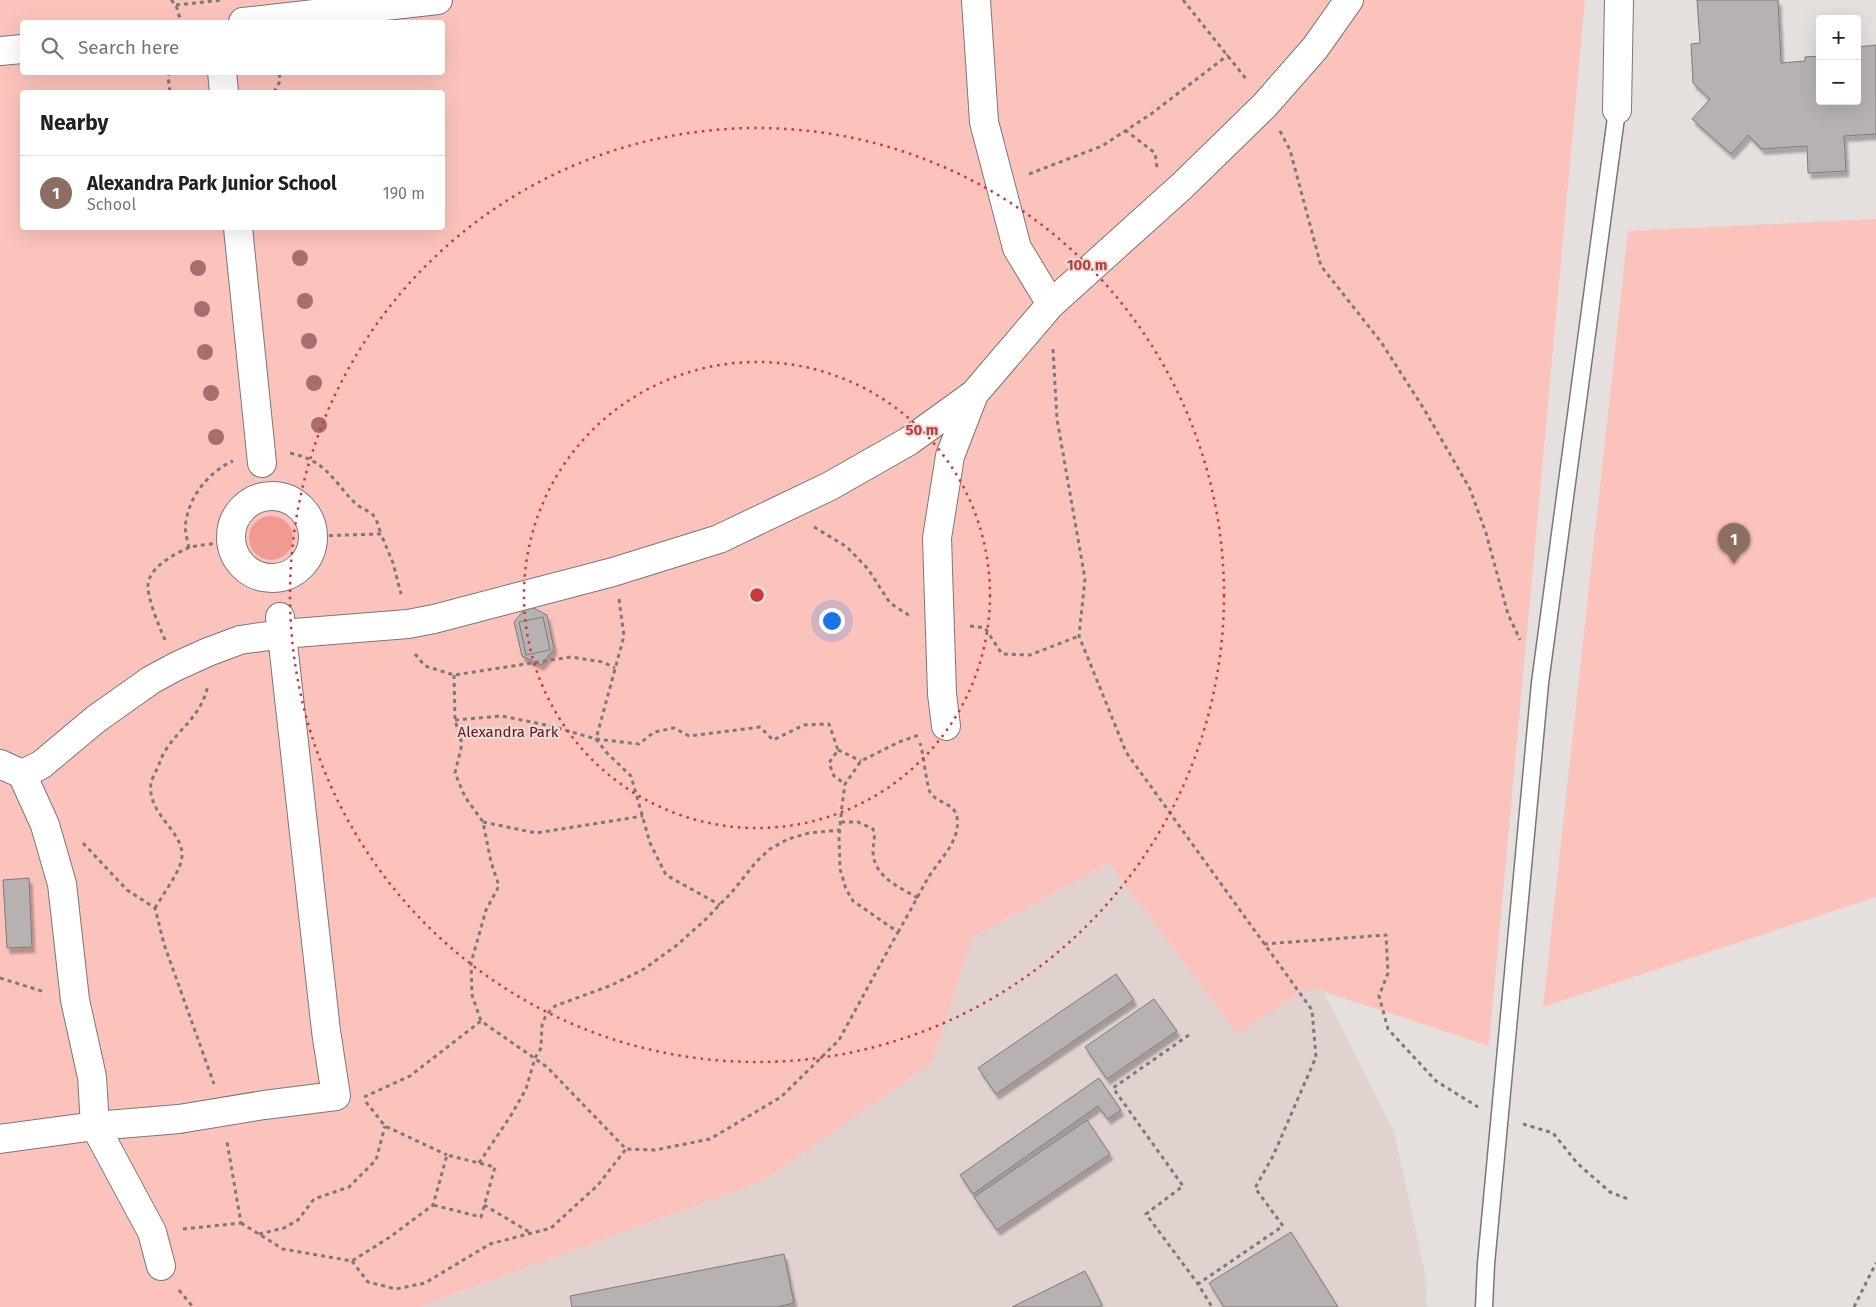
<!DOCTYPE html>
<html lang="en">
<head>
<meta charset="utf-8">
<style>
	:root { --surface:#fff; --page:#f6f6f6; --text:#202124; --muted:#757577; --line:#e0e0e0; --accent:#111827 }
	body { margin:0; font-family:"Fira Sans",sans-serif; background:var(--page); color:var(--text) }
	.controls { position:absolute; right:15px; top:15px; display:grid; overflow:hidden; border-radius:5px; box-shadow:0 5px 20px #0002 }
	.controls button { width:45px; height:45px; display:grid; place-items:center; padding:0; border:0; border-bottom:1px solid var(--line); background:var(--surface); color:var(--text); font:25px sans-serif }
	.you { position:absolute; left:831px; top:620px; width:18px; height:18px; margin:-12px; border:4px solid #fff; border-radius:50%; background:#1a73e8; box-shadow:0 0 0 8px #1a73e833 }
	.badge { display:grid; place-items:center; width:32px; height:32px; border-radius:50%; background:var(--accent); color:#fff; font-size:16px; font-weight:700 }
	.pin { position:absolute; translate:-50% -41px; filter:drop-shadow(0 1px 2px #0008) }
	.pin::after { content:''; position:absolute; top:26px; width:18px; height:15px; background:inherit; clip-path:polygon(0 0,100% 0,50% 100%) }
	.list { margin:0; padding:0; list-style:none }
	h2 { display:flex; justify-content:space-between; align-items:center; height:65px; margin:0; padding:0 20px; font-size:21px }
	h2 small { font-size:16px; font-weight:400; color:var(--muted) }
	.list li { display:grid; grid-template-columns:32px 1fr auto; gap:15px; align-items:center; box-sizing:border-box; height:75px; padding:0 20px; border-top:1px solid var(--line) }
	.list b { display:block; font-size:19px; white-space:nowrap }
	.list p { margin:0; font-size:16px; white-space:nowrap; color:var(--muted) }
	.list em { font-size:16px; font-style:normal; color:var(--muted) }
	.icon { flex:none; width:28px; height:28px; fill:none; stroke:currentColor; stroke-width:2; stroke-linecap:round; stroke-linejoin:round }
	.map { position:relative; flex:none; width:1876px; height:1307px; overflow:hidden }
	.search { position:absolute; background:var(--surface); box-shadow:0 5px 20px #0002; left:20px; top:20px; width:425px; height:55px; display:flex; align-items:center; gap:12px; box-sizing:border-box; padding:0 18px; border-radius:5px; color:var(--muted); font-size:19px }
	.panel { position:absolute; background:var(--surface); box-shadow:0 5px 20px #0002; left:20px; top:90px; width:425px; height:140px; border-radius:5px }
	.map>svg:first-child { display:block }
	.built { fill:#e1d2d0 }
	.green { fill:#fcc3bc; fill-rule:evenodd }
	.water { fill:#f09a91 }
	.building { fill:#b7b2b1; stroke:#7f7a79; filter:url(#shadow) }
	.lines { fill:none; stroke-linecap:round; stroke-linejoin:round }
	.lane-casing { stroke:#7c7676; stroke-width:19 }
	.street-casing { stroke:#7c7676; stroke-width:30 }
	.path { stroke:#7e7979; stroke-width:3; stroke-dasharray:4 4; stroke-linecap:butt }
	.lane { stroke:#fff; stroke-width:16 }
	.street { stroke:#fff; stroke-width:28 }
	.street-bridge-casing { stroke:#7c7676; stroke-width:30; stroke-linecap:butt }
	.street-bridge { stroke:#fff; stroke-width:28 }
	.tree { fill:#a86e6e }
	.ring { fill:none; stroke:#c93a37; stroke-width:2.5; stroke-dasharray:2.5 5 }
	.labels { text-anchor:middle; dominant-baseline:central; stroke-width:4; stroke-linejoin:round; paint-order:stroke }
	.park-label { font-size:15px; fill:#761113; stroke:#e5dfde }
	.centre { fill:#c93a37; stroke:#e5dfde; stroke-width:2.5 }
	.ring-label { font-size:15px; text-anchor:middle; font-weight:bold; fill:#c93a37; stroke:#e5dfde; stroke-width:4; stroke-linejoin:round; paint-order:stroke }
</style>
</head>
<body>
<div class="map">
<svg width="1876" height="1307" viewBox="0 0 1876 1307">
	<defs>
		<filter id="shadow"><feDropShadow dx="3" dy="5.5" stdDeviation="1" flood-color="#0004"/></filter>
	</defs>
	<rect width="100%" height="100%" fill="#e5dfde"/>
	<!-- built -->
	<path class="built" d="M1109,863L1236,1032L1310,987L1324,992L1394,1132L1425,1273L1427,1307H419L763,1181L932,1063L972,938Z"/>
	<!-- green -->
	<path class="green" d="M0,0H1585L1489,1046L1310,987L1237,1033L1109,863L972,938L932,1063L763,1181L419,1307H0ZM22,22H442V72H22ZM22,92H442V228H22Z
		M1876,219V897L1543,1007L1628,231Z"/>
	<!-- water -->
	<path class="water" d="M249 538a22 22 0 1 1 44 0a22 22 0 1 1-44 0Z"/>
	<!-- building -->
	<path class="building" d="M1697,0H1778L1781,63L1805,61V57L1820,56V101H1857V47L1876,45V134L1844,136L1846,171L1808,173L1807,146L1762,149L1748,135L1731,154L1692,119L1710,99L1693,83L1691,44L1700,43Z
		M528,605L547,615L554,649L541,665L522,656L514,622Z
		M543,617L550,650L526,655L519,622Z
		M29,878L32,947L7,948L3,880Z
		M1116,974L1134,1000L996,1094L978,1068Z
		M1154,999L1177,1031L1107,1079L1085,1047Z
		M1099,1078L1121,1110L1108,1119L1098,1106L973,1194L960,1175Z
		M1087,1120L1110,1154L997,1230L974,1197Z
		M1291,1232L1338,1307H1224L1209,1283Z
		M784,1254L794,1303L777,1307H572L570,1296Z
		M1085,1271L1102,1305L1097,1307H1012Z"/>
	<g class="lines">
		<!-- lane casing -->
		<g class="lane-casing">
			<path id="lane" d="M1484,1307L1486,1264L1540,683L1617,110"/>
		</g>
		<!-- street casing -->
		<g class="street-casing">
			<path id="street" d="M976,0L984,122L1017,248L1051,304
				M243,22L438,0
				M0,51L22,49
				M222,72L224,92
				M1617,110L1619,0
				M238,228L262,463
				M231 537a41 41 0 1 1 82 0a41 41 0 1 1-82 0Z
				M946,726L942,694L937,538L950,456L974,394
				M0,764L22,774L41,765L96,719L151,680L177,666L208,652L240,640L282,634L408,624L434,619L613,572L719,539L830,486L909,441L974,394L1051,304L1182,186L1265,105L1315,48L1349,0
				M22,774L45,825L62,884L75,1000L92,1077L95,1126L152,1232L161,1266
				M264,1105L336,1096L326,1031L280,617
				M0,1139L95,1126L179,1119"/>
		</g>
		<!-- path -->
		<path class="path" d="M171,0L176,5L181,22
			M1183,0L1247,80
			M176,5L223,0
			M170,72L168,76L170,92
			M274,92L280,81L279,72
			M1125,130L1155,153L1157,168
			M1280,131L1290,150L1321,266L1381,342L1424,409L1470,489L1486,533L1508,614L1520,640
			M1029,174L1102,146L1151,114L1228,55
			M1053,349L1057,419L1085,579L1079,636L1126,752L1312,1010L1316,1057L1273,1156L1255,1188L1283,1226L1198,1284
			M290,453C326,461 331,478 354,502C359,508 368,510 373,515C377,519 379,529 381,534
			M814,527L847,547L868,569L890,603L910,616
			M313,536L381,534L393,563L401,594
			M189,548C187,539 184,529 186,521C190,495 210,471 233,461
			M619,599L624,636L596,739L607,753L631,776L650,843L666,875L720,905
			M970,626L985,628L1002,654L1030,655L1079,636
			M165,640C159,626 147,598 148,584C150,567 174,554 188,548C200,544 217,544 230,542
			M415,654L425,666L454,675L571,657L603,662L615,668
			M454,675L455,720L462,744L455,773L465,797L483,822L491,862L499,886L486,910L471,963L472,995L481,1021
			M455,720L502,716L551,726L596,739L639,744L654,732L674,728L689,736L760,727L773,740L804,725L829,724L838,750L829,763L834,776L845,784
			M838,750L861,761
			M483,822L536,833L643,816
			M841,822H858L873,829C876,837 873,844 873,852C874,877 899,887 918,898
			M83,843L127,890L155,908L164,944L214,1084
			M155,908C162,896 178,874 181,862C189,833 146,816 151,783C152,779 155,773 157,769C160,763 161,757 165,751C181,726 201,717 208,685
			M898,932C908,915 918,896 928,878C939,860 961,841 957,817C954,802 937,804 930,792C926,783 924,755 920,743
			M1264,944L1386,935L1388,973L1379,996L1388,1029L1436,1081L1478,1107
			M0,978L45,992
			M1189,1035L1113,1088L1183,1186L1146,1214L1198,1284L1212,1307
			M364,1097L410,1076L481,1021L547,1067L626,1149L655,1150L710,1139L781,1097L839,1040L898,932L853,901L846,889L840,869L839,836L842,806L845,784L861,761L899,742L919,735
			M366,1102L385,1126L447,1155
			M1523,1124L1553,1133L1577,1163L1610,1192L1628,1199
			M479,1163L510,1117L526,1089L535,1058L541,1048L542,1025L546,1015L555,1006L612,985L644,969L677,945L705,920L732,892L756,862L770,849L788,839L809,833L840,830
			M484,1205L531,1233
			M241,1223L283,1249L352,1261L390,1237L433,1205L447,1155L495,1167L481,1217L433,1205
			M183,1229L241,1223L227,1142
			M259,1234L284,1228L298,1220L314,1199L349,1187L376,1160L385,1126
			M352,1261L368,1282L396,1289L425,1283L490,1244L551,1228L598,1185L626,1149
			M179,1290L193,1307
			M1854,1307L1876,1263"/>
		<!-- lane -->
		<use href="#lane" class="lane"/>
		<!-- street -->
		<use href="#street" class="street"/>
		<!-- street-bridge casing -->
		<g class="street-bridge-casing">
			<path id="street-bridge" d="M179,1119L264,1105"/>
		</g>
		<!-- street-bridge -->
		<use href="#street-bridge" class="street-bridge"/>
	</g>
	<!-- trees -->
	<g class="tree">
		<circle cx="300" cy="258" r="8"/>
		<circle cx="198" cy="268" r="8"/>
		<circle cx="305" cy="301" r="8"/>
		<circle cx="202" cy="309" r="8"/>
		<circle cx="309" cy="341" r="8"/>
		<circle cx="205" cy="352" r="8"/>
		<circle cx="314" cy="383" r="8"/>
		<circle cx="211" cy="393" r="8"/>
		<circle cx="319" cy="425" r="8"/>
		<circle cx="216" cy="437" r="8"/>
	</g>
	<!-- distance rings -->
	<g class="ring">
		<circle cx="757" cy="595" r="233"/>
		<circle cx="757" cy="595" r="467"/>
	</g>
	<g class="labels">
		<!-- park labels -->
		<g class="park-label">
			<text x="508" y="732">Alexandra Park</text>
		</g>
	</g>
	<circle cx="757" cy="595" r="8" class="centre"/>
	<g class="ring-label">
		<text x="1087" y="270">100 m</text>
		<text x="922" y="435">50 m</text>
	</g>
</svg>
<div class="controls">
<button>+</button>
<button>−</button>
</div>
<div class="you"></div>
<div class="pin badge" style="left:1734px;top:564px;background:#8d6e63">1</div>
<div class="search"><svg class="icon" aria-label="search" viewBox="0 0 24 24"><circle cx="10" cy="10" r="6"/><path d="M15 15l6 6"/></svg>Search here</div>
<section class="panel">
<h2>Nearby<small></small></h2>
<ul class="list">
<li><span class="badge" style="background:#8d6e63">1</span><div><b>Alexandra Park Junior School</b><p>School</p></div><em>190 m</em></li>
</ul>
</section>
</div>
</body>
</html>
